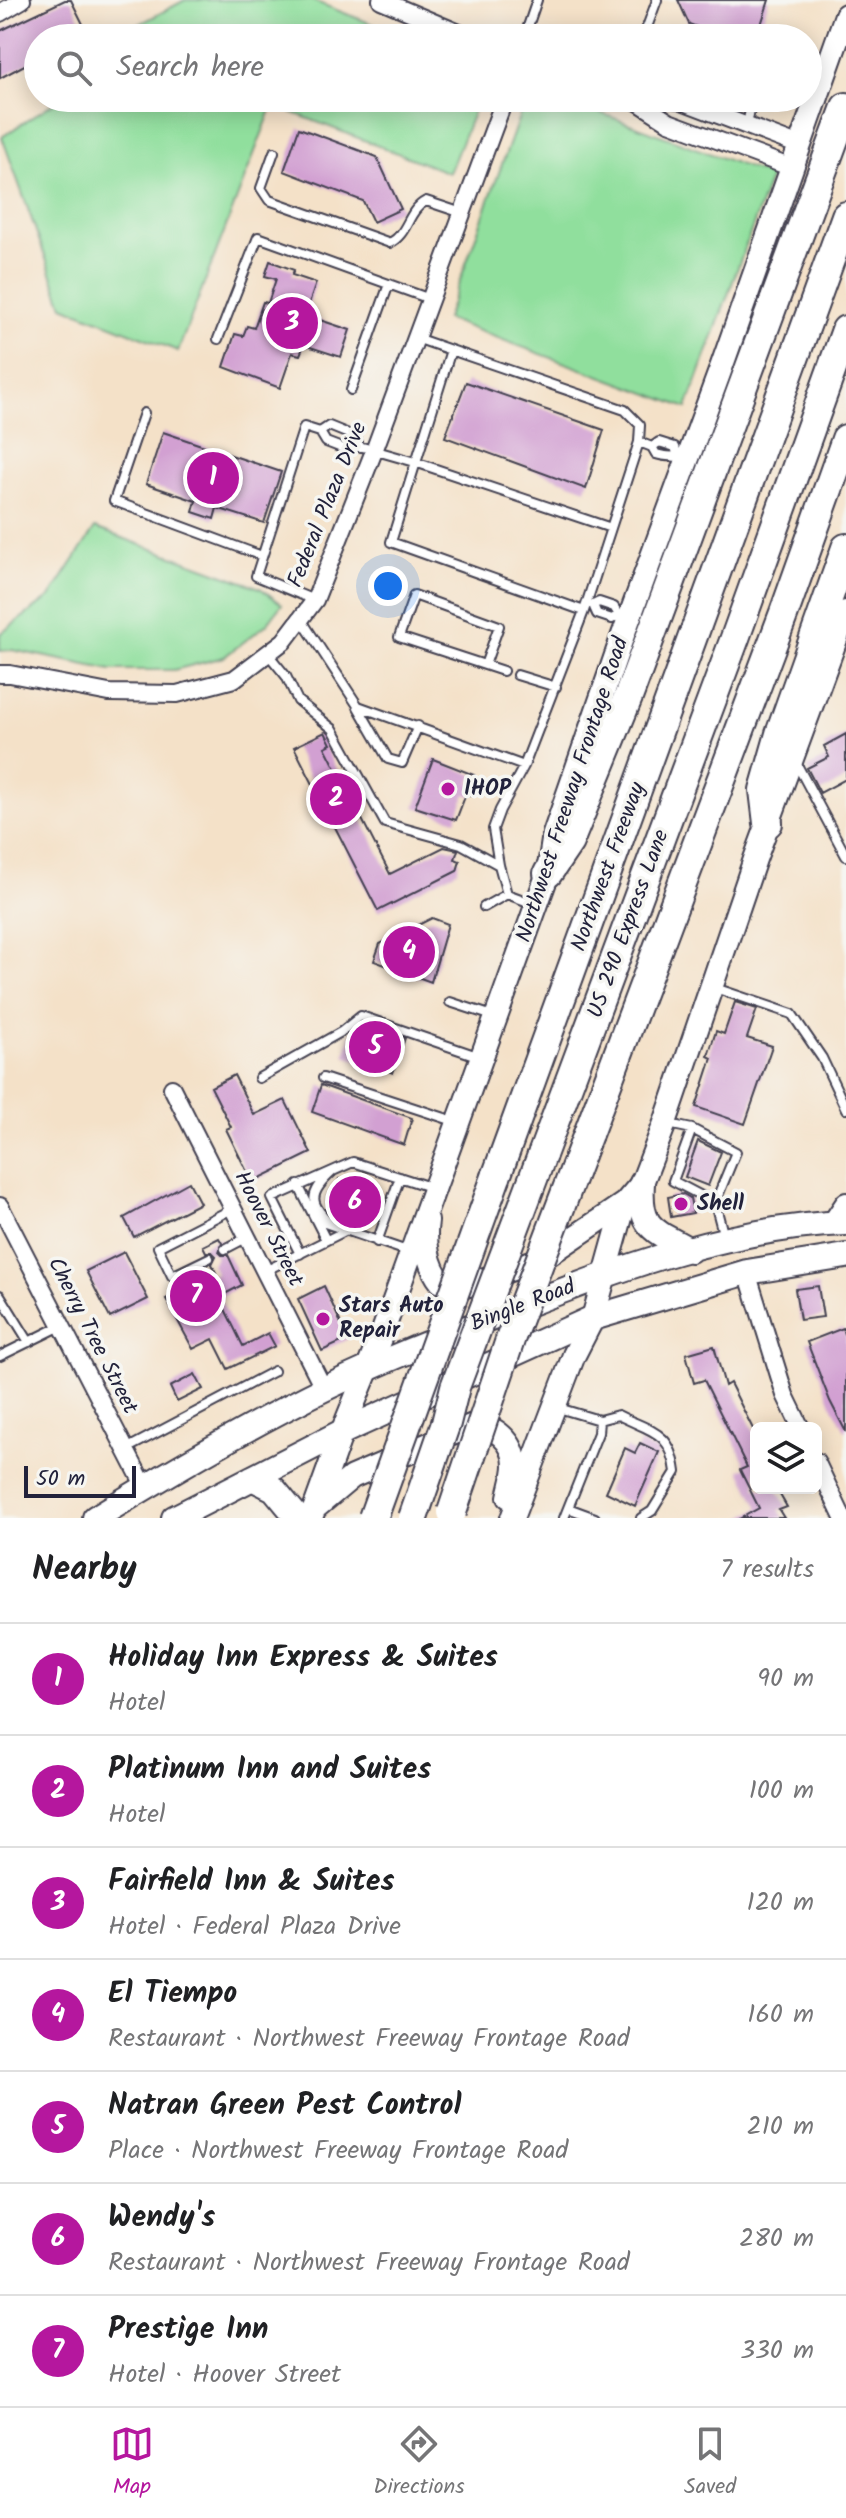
<!DOCTYPE html>
<html lang="en">
<head>
<meta charset="utf-8">
<style>
	:root { --surface:#fff; --page:#f2f2f2; --text:#202124; --muted:#757577; --line:#e0e0e0; --accent:#b5179e }
	body { margin:0; font-family:Kalam,sans-serif; background:var(--page); color:var(--text) }
	.controls { position:absolute; right:24px; bottom:24px; display:grid; overflow:hidden; border-radius:12px; box-shadow:0 4px 20px #0003 }
	.controls button { width:72px; height:72px; display:grid; place-items:center; padding:0; border:0; border-bottom:2px solid var(--line); background:var(--surface); color:var(--text); font:40px sans-serif }
	.scale { position:absolute; left:24px; bottom:20px; width:112px; box-sizing:border-box; padding-left:8px; border:4px solid #22223b; border-top:0; font-size:22px; line-height:28px; white-space:nowrap; color:#22223b; -webkit-text-stroke:6px #f6f6f2; paint-order:stroke }
	.you { position:absolute; left:388px; top:586px; width:28px; height:28px; margin:-20px; border:6px solid #fff; border-radius:50%; background:#1a73e8; box-shadow:0 0 0 12px #1a73e833 }
	.badge { display:grid; place-items:center; width:52px; height:52px; border-radius:50%; background:var(--accent); color:#fff; font-size:26px; font-weight:700 }
	.pin { position:absolute; translate:-50% -50%; border:4px solid #fff; box-shadow:0 2px 8px #0006 }
	.list { margin:0; padding:0; list-style:none }
	h2 { display:flex; justify-content:space-between; align-items:center; height:104px; margin:0; padding:0 32px; font-size:34px }
	h2 small { font-size:26px; font-weight:400; color:var(--muted) }
	.list li { display:grid; grid-template-columns:52px 1fr auto; gap:24px; align-items:center; box-sizing:border-box; height:112px; padding:0 32px; border-top:2px solid var(--line) }
	.list b { display:block; font-size:30px; white-space:nowrap }
	.list p { margin:0; font-size:26px; white-space:nowrap; color:var(--muted) }
	.list em { font-size:26px; font-style:normal; color:var(--muted) }
	.icon { flex:none; width:44px; height:44px; fill:none; stroke:currentColor; stroke-width:2; stroke-linecap:round; stroke-linejoin:round }
	.map { position:relative; flex:none; width:846px; height:1518px; overflow:hidden }
	.search { position:absolute; background:var(--surface); box-shadow:0 4px 20px #0003; left:24px; right:24px; top:24px; height:88px; display:flex; align-items:center; gap:20px; box-sizing:border-box; padding:0 28px; border-radius:44px; color:var(--muted); font-size:30px }
	.sheet { height:888px; background:var(--surface) }
	nav { display:flex; justify-content:space-around; align-items:center; box-sizing:border-box; height:112px; border-top:2px solid var(--line); background:var(--surface); font-size:22px; color:var(--muted) }
	nav a { display:grid; justify-items:center; gap:4px }
	nav .on { color:var(--accent) }
	.map>svg:first-child { display:block }
	.green { fill:#90df9d; stroke:#59806c; stroke-width:2 }
	.building { fill:#d2a0d2 }
	.lines { fill:none; stroke-linecap:round; stroke-linejoin:round }
	.service-casing { stroke:#423f50; stroke-width:12 }
	.minor-casing { stroke:#423f50; stroke-width:20 }
	.tertiary-casing { stroke:#423f50; stroke-width:24 }
	.secondary-casing { stroke:#423f50; stroke-width:26 }
	.primary-casing { stroke:#423f50; stroke-width:28 }
	.motorway-casing { stroke:#423f50; stroke-width:32 }
	.service { stroke:#fff; stroke-width:8 }
	.minor { stroke:#fff; stroke-width:16 }
	.tertiary { stroke:#fff; stroke-width:20 }
	.secondary { stroke:#fff; stroke-width:22 }
	.primary { stroke:#fff; stroke-width:24 }
	.motorway { stroke:#fff; stroke-width:28 }
	.motorway-bridge-casing { stroke:#423f50; stroke-width:32; stroke-linecap:butt }
	.motorway-bridge { stroke:#fff; stroke-width:28 }
	.poi-dot { fill:#b5179e; stroke:#f6f6f2; stroke-width:3 }
	.labels { text-anchor:middle; dominant-baseline:central; stroke-width:7; stroke-linejoin:round; paint-order:stroke }
	.street-label { font-size:22px; fill:#22223b; stroke:#f6f6f2 }
	.poi-label { font-size:22px; font-weight:bold; fill:#22223b; stroke:#f6f6f2; text-anchor:start }
</style>
</head>
<body>
<div class="map">
<svg width="846" height="1518" viewBox="0 0 846 1518">
	<rect width="100%" height="100%" fill="#f6f6f2"/>
	<filter id="ink" filterUnits="userSpaceOnUse"><feTurbulence type="fractalNoise" baseFrequency=".0125" numOctaves="2"/><feDisplacementMap in="SourceGraphic" scale="16" xChannelSelector="R" yChannelSelector="G"/><feConvolveMatrix kernelMatrix="1 2 1 2 8 2 1 2 1" color-interpolation-filters="sRGB"/></filter>
	<filter id="wash" filterUnits="userSpaceOnUse"><feTurbulence type="fractalNoise" baseFrequency=".006" numOctaves="4" result="noise"/><feDisplacementMap in="SourceGraphic" scale="32" xChannelSelector="R" yChannelSelector="G"/><feGaussianBlur stdDeviation="1.8" result="paint"/><feColorMatrix in="noise" values="0 0 0 0 0 0 0 0 0 0 0 0 0 0 0 0 0 1.4 0 .05"/><feComposite in="paint" operator="in"/></filter>
	<g filter="url(#wash)">
		<rect width="100%" height="100%" fill="#f4e1c8"/>
		<!-- green -->
		<path class="green" d="M185,0H311L408,38H119V35Z
			M61,98H479L449,173L273,105L178,351L63,306L2,137Z
			M526,98H560L771,176L687,408L446,319Z
			M95,528L260,588L282,604L267,624L224,657L174,670H111L12,650L0,651V634L50,597Z"/>
		<g id="blocks">
			<!-- building -->
			<path class="building" d="M65,0H71L87,32L76,38H38V58L0,78V31Z
				M678,0H769L759,31L745,38H718L719,35L689,24Z
				M299,128L377,157L401,209L373,222L363,201L284,171Z
				M270,261L294,270L292,275L316,283L305,315L350,330L341,357L304,345L300,355L292,353L280,388L224,367L235,334L243,336L247,326L254,328L263,302L268,303L276,279L265,276Z
				M466,382L604,430L586,489L445,437Z
				M163,432L281,472L264,523L217,508L214,519L193,512L196,501L146,484Z
				M325,732L331,744L325,747L390,874L444,847L458,850L455,859L460,861L457,871L378,911L294,747Z
				M846,734V779L820,793L807,768L829,757L824,746Z
				M433,759L474,775L470,783L475,785L471,796L466,794L456,820L415,807Z
				M432,918L448,924L431,982L374,961L380,944Z
				M735,1002L757,1009L747,1038L772,1046L745,1124L696,1107L712,1058L708,1056L716,1031L724,1034Z
				M362,1024L405,1038L393,1073L345,1056L352,1032Z
				M234,1075L254,1115L285,1100L311,1153L252,1182L226,1129L231,1127L211,1087Z
				M321,1085L412,1118L404,1145L312,1112Z
				M698,1141L721,1152L708,1186L685,1177Z
				M339,1179L381,1192L371,1224L329,1211Z
				M189,1182L200,1203L134,1237L124,1218Z
				M683,1194L690,1198L693,1213L671,1217L668,1197Z
				M219,1238L222,1243L219,1252L222,1255H228L242,1285L219,1297L243,1346L268,1333L275,1346L228,1369L213,1339L193,1349L166,1299L216,1273L212,1264L216,1256L212,1252H206L203,1246Z
				M124,1252L148,1299L110,1318L86,1271Z
				M324,1286L348,1339L322,1351L298,1299Z
				M818,1286L823,1317L800,1320L795,1289Z
				M843,1328L846,1337V1432L830,1401L807,1342Z
				M714,1346L725,1386L730,1383L756,1435V1488H776L787,1507L779,1510L784,1518H741L759,1508L740,1470L747,1467L704,1380L694,1383L686,1354Z
				M195,1374L203,1389L177,1402L170,1387Z
				M640,1443L659,1452L635,1506L606,1492L625,1448L635,1453Z"/>
		</g>
	</g>
	<g filter="url(#ink)">
		<use href="#blocks" fill-opacity="0" stroke="#423f50" stroke-width="2"/>
		<g class="lines">
			<!-- service casing -->
			<g class="service-casing">
				<path id="service" d="M524,38L537,0
					M643,38L657,0
					M747,126L752,98
					M274,152L261,188L269,200L390,243C409,233 407,211 426,201L462,213
					M416,338L625,410L640,425L639,442L652,447L656,454C668,458 675,455 684,458
					M218,339L258,237L430,299
					M351,390L389,284
					M144,413L114,501L262,556
					M320,432L329,426L356,437L359,446
					M652,447L659,442L675,447L678,456
					M611,528L639,442
					M314,600L256,576L304,427L320,432L326,442L347,450L359,446L415,462L611,528L584,611L391,542L451,350
					M587,603L593,605L599,602L614,607L619,615L628,618
					M593,605L597,614L612,619L619,615
					M301,619L358,706L524,766
					M268,654L286,676L298,701L333,729L385,823L461,844L499,865
					M485,665L499,626L414,595L399,637L503,671
					M517,675L556,687
					M358,707L388,759L402,763L418,726
					M795,761L846,856
					M507,894L499,865L493,829L500,810L524,766L584,611
					M484,907L507,894L534,904
					M712,987L792,1014L822,1058L846,1109
					M450,1002L496,1017
					M259,1078L341,1032L361,1016L480,1057
					M323,1078L457,1122
					M668,1124L692,1129L673,1181L715,1203L724,1237
					M692,1129L736,1152L715,1203
					M332,1172C309,1193 308,1204 332,1224
					M298,1185L326,1240
					M316,1220L410,1252
					M377,1242L400,1177
					M225,1249L248,1237
					M300,1254L272,1198L353,1162L433,1188
					M209,1258L172,1276L158,1247L232,1209
					M265,1271L345,1231
					M0,1295L29,1342
					M0,1356L61,1326
					M555,1407L599,1420L598,1433L564,1518
					M599,1420L618,1415C652,1432 671,1431 676,1472L652,1511L641,1518
					M126,1449L274,1371
					M568,1508L595,1518"/>
			</g>
			<!-- minor casing -->
			<g class="minor-casing">
				<path id="minor" d="M381,0L471,38
					M0,13L22,0
					M632,98L669,122L792,168
					M664,98L679,100L800,146
					M0,674H10L109,693L177,694L234,679L284,641L315,600L374,451L505,98
					M172,1088L324,1389
					M0,1206L145,1487
					M747,1272L785,1395L801,1428
					M816,1461L843,1518"/>
			</g>
			<!-- tertiary casing -->
			<g class="tertiary-casing">
				<path id="tertiary" d="M832,1224L846,1203"/>
			</g>
			<!-- secondary casing -->
			<g class="secondary-casing">
				<path id="secondary" d="M427,1221C424,1242 428,1266 441,1282L463,1287L545,1257L625,1203
					M315,1508L352,1477L473,1425C494,1424 515,1442 515,1465C515,1475 511,1487 509,1497
					M311,1518L342,1432L383,1331L548,873L554,834L623,635L720,371L846,15
					M512,1518L574,1355L593,1318L625,1203L642,1183L665,1123L755,859L846,612"/>
			</g>
			<!-- primary casing -->
			<g class="primary-casing">
				<path id="primary" d="M642,1183C639,1229 653,1230 690,1250
					M252,1478L274,1489L298,1518
					M95,1518C168,1473 250,1425 328,1387C390,1357 454,1333 518,1308C621,1267 734,1227 846,1223
					M174,1518L342,1432L593,1318L747,1272L846,1256"/>
			</g>
			<!-- motorway casing -->
			<g class="motorway-casing">
				<path id="motorway" d="M768,823L764,790L780,734L846,548
					M548,873L569,842L629,695L846,107
					M588,1134L784,613L846,439
					M542,1155L735,638L846,330
					M496,1177L846,216"/>
			</g>
			<!-- service -->
			<use href="#service" class="service"/>
			<!-- minor -->
			<use href="#minor" class="minor"/>
			<!-- tertiary -->
			<use href="#tertiary" class="tertiary"/>
			<!-- secondary -->
			<use href="#secondary" class="secondary"/>
			<!-- primary -->
			<use href="#primary" class="primary"/>
			<!-- motorway -->
			<use href="#motorway" class="motorway"/>
			<!-- motorway-bridge casing -->
			<g class="motorway-bridge-casing">
				<path id="motorway-bridge" d="M452,1512L511,1337L588,1134
					M373,1518L496,1177
					M413,1518L446,1423L455,1387L542,1155"/>
			</g>
			<!-- motorway-bridge -->
			<use href="#motorway-bridge" class="motorway-bridge"/>
		</g>
	</g>
	<!-- markers -->
	<g class="poi-dot">
		<circle cx="448" cy="789" r="8"/>
		<circle cx="681" cy="1204" r="8"/>
		<circle cx="323" cy="1319" r="8"/>
	</g>
	<g class="labels">
		<!-- street labels -->
		<g class="street-label">
			<text transform="translate(328 505) rotate(-68)">Federal Plaza Drive</text>
			<text transform="translate(573 790) rotate(-72)">Northwest Freeway Frontage Road</text>
			<text transform="translate(609 867) rotate(-70)">Northwest Freeway</text>
			<text transform="translate(629 924) rotate(-70)">US 290 Express Lane</text>
			<text transform="translate(268 1229) rotate(63)">Hoover Street</text>
			<text transform="translate(523 1306) rotate(-21)">Bingle Road</text>
			<text transform="translate(92 1336) rotate(63)">Cherry Tree Street</text>
		</g>
		<!-- poi labels -->
		<g class="poi-label">
			<text x="464" y="789">IHOP</text>
			<text x="697" y="1204">Shell</text>
			<text x="339" y="1306">Stars Auto<tspan x="339" dy="25">Repair</tspan></text>
		</g>
	</g>
</svg>
<div class="controls">
<button><svg class="icon" aria-label="layers" viewBox="0 0 24 24"><path d="M12 4l9 5-9 5-9-5zM3 14l9 5 9-5"/></svg></button>
</div>
<div class="scale">50 m</div>
<div class="you"></div>
<div class="pin badge" style="left:213px;top:478px">1</div>
<div class="pin badge" style="left:336px;top:799px">2</div>
<div class="pin badge" style="left:292px;top:323px">3</div>
<div class="pin badge" style="left:409px;top:952px">4</div>
<div class="pin badge" style="left:375px;top:1047px">5</div>
<div class="pin badge" style="left:355px;top:1202px">6</div>
<div class="pin badge" style="left:196px;top:1296px">7</div>
<div class="search"><svg class="icon" aria-label="search" viewBox="0 0 24 24"><circle cx="10" cy="10" r="6"/><path d="M15 15l6 6"/></svg>Search here</div>
</div>
<section class="sheet">
<h2>Nearby<small>7 results</small></h2>
<ul class="list">
<li><span class="badge">1</span><div><b>Holiday Inn Express &amp; Suites</b><p>Hotel</p></div><em>90 m</em></li>
<li><span class="badge">2</span><div><b>Platinum Inn and Suites</b><p>Hotel</p></div><em>100 m</em></li>
<li><span class="badge">3</span><div><b>Fairfield Inn &amp; Suites</b><p>Hotel · Federal Plaza Drive</p></div><em>120 m</em></li>
<li><span class="badge">4</span><div><b>El Tiempo</b><p>Restaurant · Northwest Freeway Frontage Road</p></div><em>160 m</em></li>
<li><span class="badge">5</span><div><b>Natran Green Pest Control</b><p>Place · Northwest Freeway Frontage Road</p></div><em>210 m</em></li>
<li><span class="badge">6</span><div><b>Wendy's</b><p>Restaurant · Northwest Freeway Frontage Road</p></div><em>280 m</em></li>
<li><span class="badge">7</span><div><b>Prestige Inn</b><p>Hotel · Hoover Street</p></div><em>330 m</em></li>
</ul>
</section>
<nav>
<a class="on"><svg class="icon" aria-label="map" viewBox="0 0 24 24"><path d="M3 6l6-2 6 2 6-2v14l-6 2-6-2-6 2zM9 4v14M15 6v14"/></svg>Map</a>
<a><svg class="icon" aria-label="directions" viewBox="0 0 24 24"><path d="M12 3l9 9-9 9-9-9zM9 14v-3h6M13 9l2 2-2 2"/></svg>Directions</a>
<a><svg class="icon" aria-label="saved" viewBox="0 0 24 24"><path d="M7 4h10v16l-5-4-5 4z"/></svg>Saved</a>
</nav>
</body>
</html>
